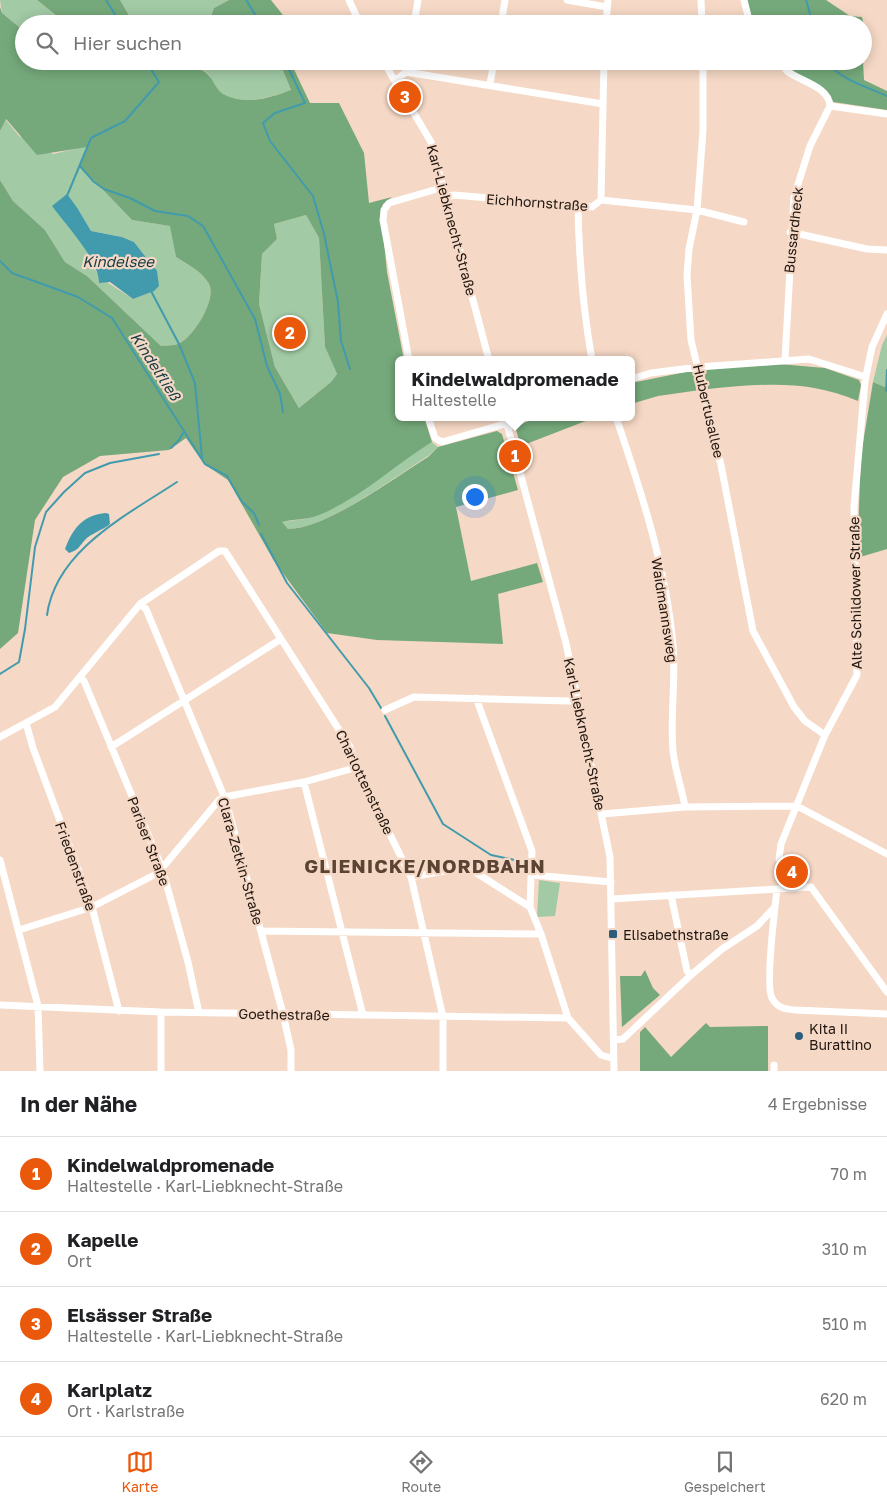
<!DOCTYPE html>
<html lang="de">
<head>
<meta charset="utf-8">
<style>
	:root { --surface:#fff; --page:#f2f2f2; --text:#202124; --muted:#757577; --line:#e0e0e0; --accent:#ea580c }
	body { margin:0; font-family:"Golos Text",sans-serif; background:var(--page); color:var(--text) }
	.you { position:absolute; left:474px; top:496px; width:18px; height:18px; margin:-12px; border:4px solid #fff; border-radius:50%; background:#1a73e8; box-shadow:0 0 0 8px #1a73e833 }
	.badge { display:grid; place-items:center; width:32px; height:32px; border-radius:50%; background:var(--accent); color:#fff; font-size:16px; font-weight:700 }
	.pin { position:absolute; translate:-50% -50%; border:2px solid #fff; box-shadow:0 1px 5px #0006 }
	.popup { position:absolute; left:395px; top:356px; width:240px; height:65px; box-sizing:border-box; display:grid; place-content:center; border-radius:8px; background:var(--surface); filter:drop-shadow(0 1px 4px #0005); font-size:16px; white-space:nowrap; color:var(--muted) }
	.popup b { font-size:19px; color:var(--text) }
	.popup::after { content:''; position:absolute; left:50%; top:100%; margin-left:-10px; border:10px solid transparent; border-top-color:var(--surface) }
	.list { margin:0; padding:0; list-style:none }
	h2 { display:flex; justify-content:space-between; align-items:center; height:65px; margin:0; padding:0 20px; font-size:21px }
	h2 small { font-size:16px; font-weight:400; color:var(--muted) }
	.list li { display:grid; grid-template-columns:32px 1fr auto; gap:15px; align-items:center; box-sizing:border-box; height:75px; padding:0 20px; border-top:1px solid var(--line) }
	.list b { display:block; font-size:19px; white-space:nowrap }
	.list p { margin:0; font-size:16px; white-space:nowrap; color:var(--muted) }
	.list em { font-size:16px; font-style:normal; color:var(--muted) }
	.icon { flex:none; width:28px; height:28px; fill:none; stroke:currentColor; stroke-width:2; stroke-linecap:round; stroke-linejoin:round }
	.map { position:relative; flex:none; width:887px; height:1071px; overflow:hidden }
	.search { position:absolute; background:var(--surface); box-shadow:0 2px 12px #0003; left:15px; right:15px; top:15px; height:55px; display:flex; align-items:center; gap:12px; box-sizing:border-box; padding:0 18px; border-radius:28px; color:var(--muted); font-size:19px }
	.sheet { height:365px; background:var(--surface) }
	nav { display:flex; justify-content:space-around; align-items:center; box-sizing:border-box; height:70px; border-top:1px solid var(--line); background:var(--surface); font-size:14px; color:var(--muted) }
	nav a { display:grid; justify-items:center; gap:2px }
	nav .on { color:var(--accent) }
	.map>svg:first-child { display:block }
	.green { fill:#a2caa5; fill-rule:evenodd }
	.forest { fill:#75a97b; fill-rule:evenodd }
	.water { fill:#429bac }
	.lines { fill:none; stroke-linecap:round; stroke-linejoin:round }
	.stream { stroke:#429bac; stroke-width:2 }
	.minor { stroke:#fff; stroke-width:7 }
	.poi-dot { fill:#2b5e7b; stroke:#f5d8c5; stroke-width:2 }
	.labels { text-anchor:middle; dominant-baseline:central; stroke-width:4.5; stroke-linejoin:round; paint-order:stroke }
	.street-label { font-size:14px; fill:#20160f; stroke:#f5d8c5 }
	.poi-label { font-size:14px; fill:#20160f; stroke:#f5d8c5; text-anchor:start }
	.water-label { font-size:15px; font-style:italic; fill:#133c44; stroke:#f5d8c5 }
	.district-label { font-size:19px; font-weight:bold; letter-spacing:1px; fill:#5b4434; stroke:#f5d8c5 }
</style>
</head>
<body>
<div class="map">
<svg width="887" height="1071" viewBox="0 0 887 1071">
	<rect width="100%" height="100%" fill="#f5d8c5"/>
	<!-- green -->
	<path class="green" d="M0,0H37L67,24H24V31L2,13Z
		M120,0H229L214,8L208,24H134Z
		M156,61H279L291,90C273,97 238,107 221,93C215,88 213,79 208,74C195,62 178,66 164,69Z
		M5,119L19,136L53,154L87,146L80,166L132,220L171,226L176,257C187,264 203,272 209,284C217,299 194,336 180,343C175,346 167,345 161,346L87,276L65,262L45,230L13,201L0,180V131ZM78,209L91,231L122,237L134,242L153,265L151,292L133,299L99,277L87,253Z
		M306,215L319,238L325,347L337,374L331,382L299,408L275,367L259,304L262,254L277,239L274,224Z
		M887,335V388L873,382L882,345Z
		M432,442L438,447L428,456C393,478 326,529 288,529L281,522L304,519L372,483L407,457Z
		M539,880L560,883L555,916L537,917Z"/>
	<!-- forest -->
	<path class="forest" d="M37,0H120L134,24H67Z
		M229,0H271L290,24H208L214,8Z
		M746,0H826L850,16L862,17L864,26L863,24H754Z
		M0,7L2,13L24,31V61H156L164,69C180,66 199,62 211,78C214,83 218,91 223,94C244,106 270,98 291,90L279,61H290L310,103H339L364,153L369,203L392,197L383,204L381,212L387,272L404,360H399V417H424L432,442C394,465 361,498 319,515C307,520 294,519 282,522L288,529C326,529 394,478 428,457L438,447L497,431L502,434L518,490L456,507L471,581L537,563L543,582L498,594L503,644L377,640L327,633L274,561L228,480L204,464L186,438L169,450L100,456L63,477L35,520L18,633L0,649V180L13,201L45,230L65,262L87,276L161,346C167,345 175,346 180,343C194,336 217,299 209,284C203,272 187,264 176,257L170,226L132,220L80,166L87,147L37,155L6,119L0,131ZM306,215L319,238L325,347L337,374L331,382L299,408L275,367L259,304L262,254L277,239L274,224Z
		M782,61H863L864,80L887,91V110L833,102C817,78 795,78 782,61Z
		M779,364L825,368L859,380L861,385L858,401C807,379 762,384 708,389L704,374L707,369Z
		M691,371L696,375L700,390L658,396L631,404V383Z
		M873,382L887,388V549L857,558L861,455Z
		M539,417H596L521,446L516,430L519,425Z
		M645,970L653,988L660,995L622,1027L620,976H641Z
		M706,1023L710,1027L768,1026V1071H640V1032L645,1027L671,1057Z"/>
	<!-- water -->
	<path class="water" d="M67,194L78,209L91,231L122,237L134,242L157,271L159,286L154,291L133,299L110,282L99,283C99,260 66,225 52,206Z
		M106,513L109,514L110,524C103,530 90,534 85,540C79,546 79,550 69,553L65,549C73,528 83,515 106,513Z"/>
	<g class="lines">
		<!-- stream -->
		<path class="stream" d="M106,0L121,24
			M246,0L261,24
			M806,0L813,24
			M285,61L305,103L275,113L263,123L270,141L313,196L324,234L338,302L341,341L350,369
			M826,61C839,79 867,87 887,96
			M80,166L94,182L104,189L130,198L155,211L188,216L203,226L255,319L267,366L280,394L283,412
			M67,196L91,138L125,121L159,82L146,61
			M0,261L12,273L78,297L112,318L205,464L227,476L242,502L254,513L259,525
			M151,291L179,344L195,383L202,458
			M886,391L887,370
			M171,448L179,440L183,433
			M261,534L287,583L369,688L381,708
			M47,615C56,550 127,515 177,482
			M0,674L19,662L25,629L35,547L46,512L64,492L85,473L110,463L159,454
			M385,716L443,824L491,855L519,861"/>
		<!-- minor -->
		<path class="minor" d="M349,0L360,24
			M567,0L607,7
			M701,0L702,24
			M744,0L748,16L753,24
			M414,24L418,0
			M501,24L505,0
			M606,24L608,0
			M383,61L431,142L489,360
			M703,61V131L697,210L689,249L687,275L691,340L721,465L753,631L794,707L805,721L825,735
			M779,61C782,64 784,69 787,71C799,81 829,86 830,106
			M406,72L603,104
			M395,81L406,72L408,61
			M490,84L494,61
			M446,197L454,195L592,207L601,200L697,210L744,222
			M601,200L604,61
			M578,207C579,259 583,309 592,360
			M790,232L867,249L887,250
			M409,360L383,220L384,210L389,203L444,187
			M785,360L794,197L810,146L830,106L887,114
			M631,379L651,373L699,367L809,359L866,377
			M428,417L435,438L442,442L529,417
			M505,417L566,643L610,857L614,1071
			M616,417C641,491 666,567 673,645C676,680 670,716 673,751C675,770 682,789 685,807
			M140,604L146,609L226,801L283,1014L291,1050V1071
			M80,677L84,681L162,868L188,962L199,1013
			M476,698L532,851L530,907
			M385,710L414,697L570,701L578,699
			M26,723L33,748L92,907L119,1011
			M0,737L55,707L140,604L219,551H225L350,747L356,766L411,877L467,867L530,907L541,934L568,1018L601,1055L614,1059
			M111,747L281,639
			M304,782L363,1015
			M602,814L685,807L797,806L887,854
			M779,859L781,844L825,735L857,675L854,507L865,381L872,347L887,314
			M0,860L38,1006L40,1071
			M533,875L611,882
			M411,877L443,1017V1071
			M777,889C775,907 765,985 772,998C777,1008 785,1009 795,1010L887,1014
			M671,895L687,971L691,975
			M612,899L811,887L887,992
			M19,930L92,907L158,873L219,800L224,797L304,782L358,767
			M261,931L541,934
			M0,1005L161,1012L568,1018
			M614,1040L623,1039L691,975L722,949L757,926L774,908
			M774,1065V1071
			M161,1071V1012"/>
	</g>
	<!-- markers -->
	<g class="poi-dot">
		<rect x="608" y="929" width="10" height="10" rx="2.5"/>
		<circle cx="799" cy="1036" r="5"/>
	</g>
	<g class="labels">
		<!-- street labels -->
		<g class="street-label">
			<text transform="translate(537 202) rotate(4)">Eichhornstraße</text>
			<text transform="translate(452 220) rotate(75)">Karl-Liebknecht-Straße</text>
			<text transform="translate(793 230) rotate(-84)">Bussardheck</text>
			<text transform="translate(709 411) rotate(77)">Hubertusallee</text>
			<text transform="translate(855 593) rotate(-91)">Alte Schildower Straße</text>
			<text transform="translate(665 610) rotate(81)">Waidmannsweg</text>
			<text transform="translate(585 734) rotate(78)">Karl-Liebknecht-Straße</text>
			<text transform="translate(365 782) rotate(64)">Charlottenstraße</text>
			<text transform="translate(149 841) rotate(69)">Pariser Straße</text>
			<text transform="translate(241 861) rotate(74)">Clara-Zetkin-Straße</text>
			<text transform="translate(76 866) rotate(70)">Friedenstraße</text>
			<text transform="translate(284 1014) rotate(1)">Goethestraße</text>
		</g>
		<!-- poi labels -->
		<g class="poi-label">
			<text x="623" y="934">Elisabethstraße</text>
			<text x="809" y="1028">Kita II<tspan x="809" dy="16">Burattino</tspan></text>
		</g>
		<!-- water labels -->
		<g class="water-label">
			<text x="118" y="261">Kindelsee</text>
			<text transform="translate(156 366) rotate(57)">Kindelfließ</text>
		</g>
		<!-- district labels -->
		<g class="district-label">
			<text x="425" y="865">GLIENICKE/NORDBAHN</text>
		</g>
	</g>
</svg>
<div class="you"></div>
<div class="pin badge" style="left:515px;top:456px">1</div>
<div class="popup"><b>Kindelwaldpromenade</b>Haltestelle</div>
<div class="pin badge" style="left:290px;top:333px">2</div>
<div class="pin badge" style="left:405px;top:97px">3</div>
<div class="pin badge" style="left:792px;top:872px">4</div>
<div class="search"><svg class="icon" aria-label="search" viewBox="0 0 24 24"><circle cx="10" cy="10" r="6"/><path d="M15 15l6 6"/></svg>Hier suchen</div>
</div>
<section class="sheet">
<h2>In der Nähe<small>4 Ergebnisse</small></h2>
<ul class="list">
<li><span class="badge">1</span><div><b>Kindelwaldpromenade</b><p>Haltestelle · Karl-Liebknecht-Straße</p></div><em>70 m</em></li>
<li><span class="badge">2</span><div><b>Kapelle</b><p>Ort</p></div><em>310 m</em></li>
<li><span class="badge">3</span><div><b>Elsässer Straße</b><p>Haltestelle · Karl-Liebknecht-Straße</p></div><em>510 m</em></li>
<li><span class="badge">4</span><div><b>Karlplatz</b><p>Ort · Karlstraße</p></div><em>620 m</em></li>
</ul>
</section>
<nav>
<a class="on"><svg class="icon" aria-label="map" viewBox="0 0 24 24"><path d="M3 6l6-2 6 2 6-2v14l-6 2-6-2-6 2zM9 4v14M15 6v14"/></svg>Karte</a>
<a><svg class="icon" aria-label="directions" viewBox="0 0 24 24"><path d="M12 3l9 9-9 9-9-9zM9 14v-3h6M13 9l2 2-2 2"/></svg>Route</a>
<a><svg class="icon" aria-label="saved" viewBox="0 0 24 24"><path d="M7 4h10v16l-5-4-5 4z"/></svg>Gespeichert</a>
</nav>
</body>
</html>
